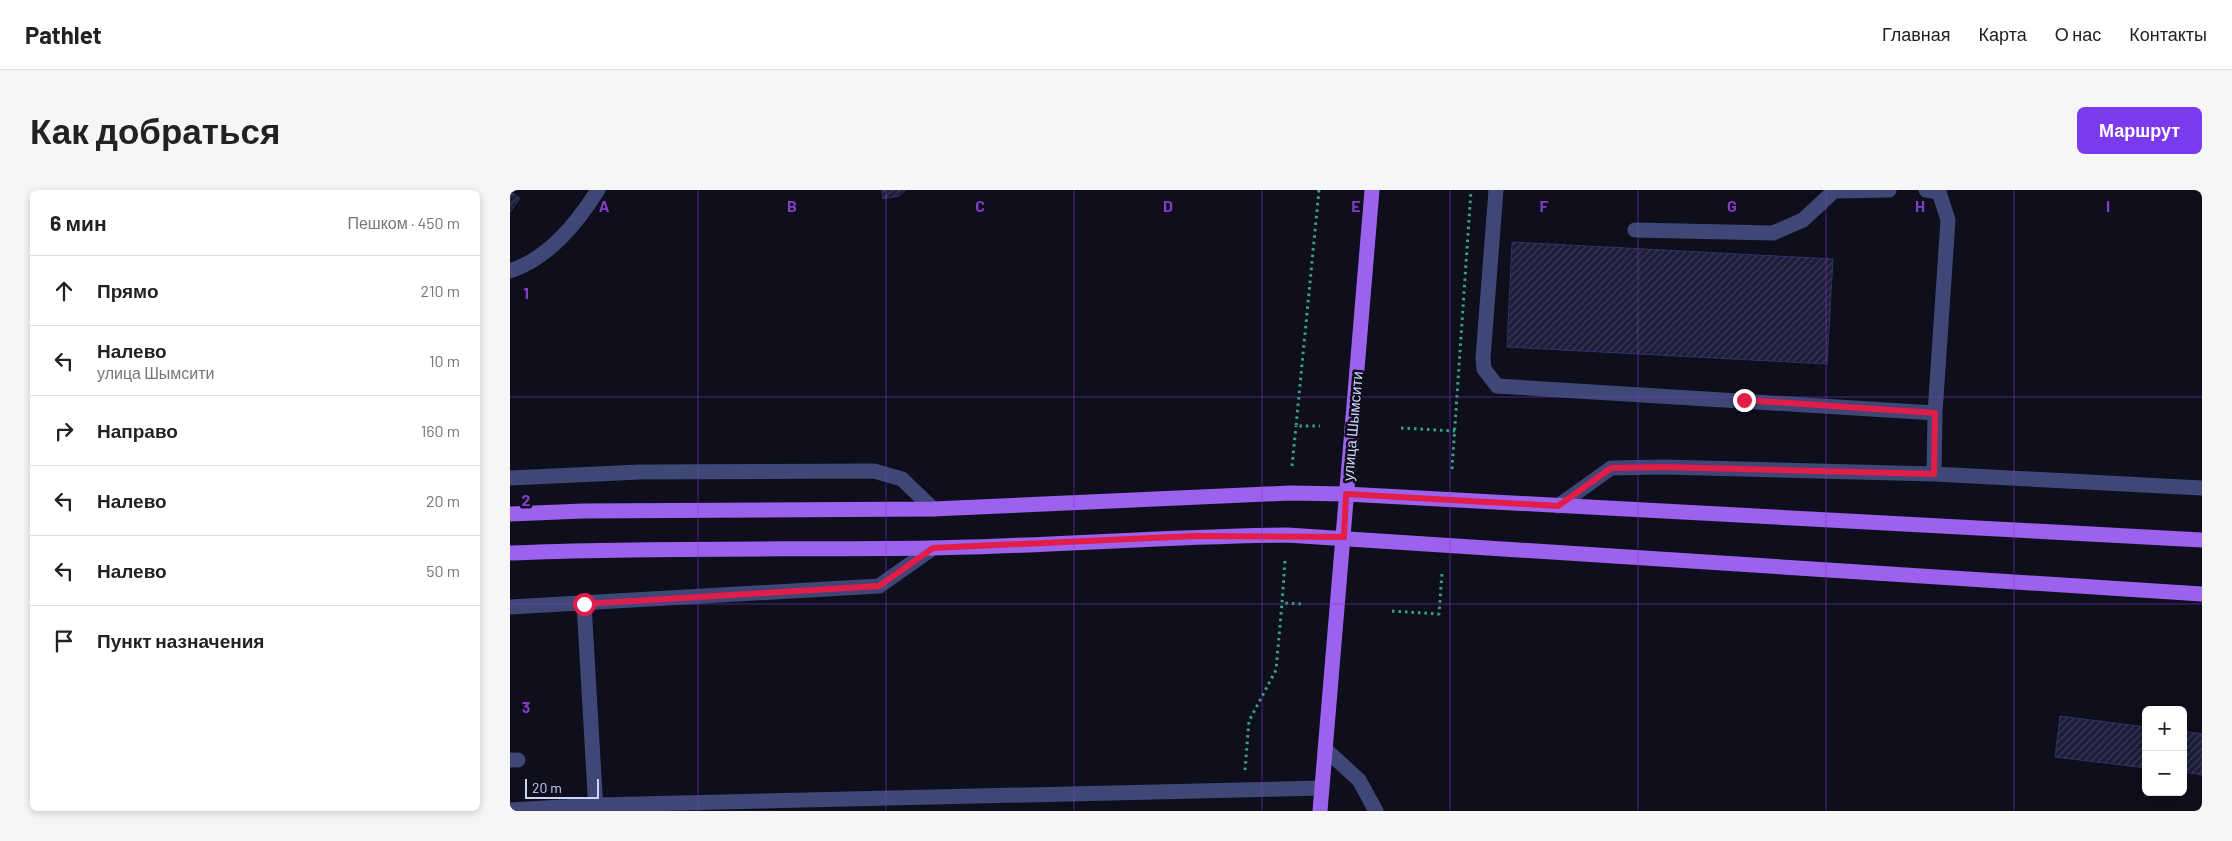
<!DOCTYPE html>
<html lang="ru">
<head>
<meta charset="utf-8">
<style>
	:root { --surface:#fff; --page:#f6f6f6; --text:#222; --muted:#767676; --line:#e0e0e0; --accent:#7c3aed }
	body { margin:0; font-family:Barlow,sans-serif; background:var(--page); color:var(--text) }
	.controls { position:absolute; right:15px; bottom:15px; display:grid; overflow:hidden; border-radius:8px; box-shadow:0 2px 8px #0003 }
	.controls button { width:45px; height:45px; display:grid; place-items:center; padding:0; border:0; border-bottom:1px solid var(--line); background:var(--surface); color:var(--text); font:25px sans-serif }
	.scale { position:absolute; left:15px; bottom:12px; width:74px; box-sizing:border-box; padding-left:5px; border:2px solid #ced2f9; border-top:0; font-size:14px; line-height:18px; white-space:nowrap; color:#ced2f9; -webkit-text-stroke:4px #0e0e1c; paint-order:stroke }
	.stop { position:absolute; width:15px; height:15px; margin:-11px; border:4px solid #e11d48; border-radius:50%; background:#fff }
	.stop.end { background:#e11d48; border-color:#fff; box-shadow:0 1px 5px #0008 }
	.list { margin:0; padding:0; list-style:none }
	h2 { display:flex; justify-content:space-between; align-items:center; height:65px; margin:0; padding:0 20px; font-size:21px }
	h2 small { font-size:16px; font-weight:400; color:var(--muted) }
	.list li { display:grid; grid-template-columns:32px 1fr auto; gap:15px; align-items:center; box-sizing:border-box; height:70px; padding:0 20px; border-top:1px solid var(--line) }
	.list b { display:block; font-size:19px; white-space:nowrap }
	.list p { margin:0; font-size:16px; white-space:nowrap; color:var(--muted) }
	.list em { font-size:16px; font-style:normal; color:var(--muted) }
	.icon { flex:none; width:28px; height:28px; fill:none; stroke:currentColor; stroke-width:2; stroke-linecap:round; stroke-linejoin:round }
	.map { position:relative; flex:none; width:1692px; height:621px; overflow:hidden; border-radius:8px }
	header { display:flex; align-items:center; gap:30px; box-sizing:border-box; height:70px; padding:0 25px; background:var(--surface); border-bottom:1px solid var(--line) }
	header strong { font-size:24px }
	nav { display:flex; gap:28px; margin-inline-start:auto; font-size:18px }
	.intro { display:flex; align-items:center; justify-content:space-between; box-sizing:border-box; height:120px; padding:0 30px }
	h1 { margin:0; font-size:35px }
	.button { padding:12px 22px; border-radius:8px; background:var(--accent); color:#fff; font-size:18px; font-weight:700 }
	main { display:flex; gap:30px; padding:0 30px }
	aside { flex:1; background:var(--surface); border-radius:8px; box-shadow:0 2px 8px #0003 }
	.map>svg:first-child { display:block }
	.building { fill:url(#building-hatch); stroke:#313164 }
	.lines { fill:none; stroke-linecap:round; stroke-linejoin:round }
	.path { stroke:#3aa186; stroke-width:3; stroke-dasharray:2.5 4; stroke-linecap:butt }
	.minor { stroke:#3e4776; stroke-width:15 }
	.major { stroke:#9c62ed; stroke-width:15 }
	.route { stroke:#e11d48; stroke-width:6 }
	.grid { fill:none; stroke:#833dc5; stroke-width:1; stroke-opacity:0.55 }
	.labels { text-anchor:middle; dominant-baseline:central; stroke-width:5; stroke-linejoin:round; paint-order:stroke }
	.street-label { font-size:15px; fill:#ced2f9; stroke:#0e0e1c }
	.grid-label { font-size:16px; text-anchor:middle; font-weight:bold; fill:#833dc5; stroke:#0e0e1c; stroke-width:5; stroke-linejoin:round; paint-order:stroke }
</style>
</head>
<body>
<header>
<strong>Pathlet</strong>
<nav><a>Главная</a><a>Карта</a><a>О нас</a><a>Контакты</a></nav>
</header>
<div class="intro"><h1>Как добраться</h1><a class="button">Маршрут</a></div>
<main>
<aside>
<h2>6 мин<small>Пешком · 450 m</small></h2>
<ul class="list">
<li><svg class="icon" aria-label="ahead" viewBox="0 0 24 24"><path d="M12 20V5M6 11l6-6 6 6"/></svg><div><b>Прямо</b></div><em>210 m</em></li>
<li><svg class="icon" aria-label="left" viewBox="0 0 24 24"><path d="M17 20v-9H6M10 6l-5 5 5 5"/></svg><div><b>Налево</b><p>улица Шымсити</p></div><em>10 m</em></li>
<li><svg class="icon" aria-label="right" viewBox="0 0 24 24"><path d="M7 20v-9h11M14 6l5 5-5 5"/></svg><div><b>Направо</b></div><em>160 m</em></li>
<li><svg class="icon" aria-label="left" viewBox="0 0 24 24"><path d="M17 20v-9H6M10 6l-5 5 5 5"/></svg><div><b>Налево</b></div><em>20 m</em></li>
<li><svg class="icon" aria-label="left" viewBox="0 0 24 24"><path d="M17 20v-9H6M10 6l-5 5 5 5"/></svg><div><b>Налево</b></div><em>50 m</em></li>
<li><svg class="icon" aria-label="arrive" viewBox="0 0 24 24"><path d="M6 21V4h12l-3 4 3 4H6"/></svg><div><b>Пункт назначения</b></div></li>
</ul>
</aside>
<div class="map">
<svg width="1692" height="621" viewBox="0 0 1692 621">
	<defs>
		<pattern id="building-hatch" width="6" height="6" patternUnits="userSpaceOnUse" patternTransform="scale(1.25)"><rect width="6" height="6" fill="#1c1c3b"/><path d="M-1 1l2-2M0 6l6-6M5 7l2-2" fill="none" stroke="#3c3c58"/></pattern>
	</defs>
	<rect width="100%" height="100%" fill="#0e0e1c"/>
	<!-- building -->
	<path class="building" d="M372,0H396L389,6L373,9Z
		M0,1L10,8L0,22Z
		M1002,52L1323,69L1317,174L997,157Z
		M1550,526L1636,537V578L1545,567Z
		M1673,541L1692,544V585L1673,582Z"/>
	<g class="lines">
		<!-- path -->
		<path class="path" d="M809,0L786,236H810
			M891,238L945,241
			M782,276L786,236
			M942,279L961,0
			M775,371L772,413L793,414
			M882,421L929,424L932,383
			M735,580L739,531L766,480L772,413"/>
		<!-- minor -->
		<path class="minor" d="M986,0L973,168L974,179L987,196L1425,223
			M1416,0L1429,2L1438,30L1425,223L1424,284
			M1125,40L1263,43L1293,30L1324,1L1379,0
			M0,81C39,68 67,33 88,0
			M0,288L130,282L364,281L392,289L423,319
			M1048,316L1101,278L1153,277L1424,284L1692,298
			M74,414L86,621
			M0,417L369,396L423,358
			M815,559L849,590L866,621
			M0,570H8
			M0,620L86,615L812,598"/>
		<!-- major -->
		<path class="major" d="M0,324L73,321L423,319L780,303L836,304L1692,350
			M0,363C141,357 281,360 422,358C540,356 659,346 777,345L1692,404
			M810,621L862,0"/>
	</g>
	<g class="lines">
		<!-- route -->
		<path class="route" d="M74,414L369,396L423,358L686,346L834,347L836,304L1048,316L1101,278L1153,277L1424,284L1425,223L1234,210"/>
	</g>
	<!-- grid -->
	<path class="grid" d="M188,0V621M376,0V621M564,0V621M752,0V621M940,0V621M1128,0V621M1316,0V621M1504,0V621M0,207H1692M0,414H1692"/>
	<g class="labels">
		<!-- street labels -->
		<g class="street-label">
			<text transform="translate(842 236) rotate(-85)">улица Шымсити</text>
		</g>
	</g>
	<g class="grid-label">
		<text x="94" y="22">A</text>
		<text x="282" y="22">B</text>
		<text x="470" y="22">C</text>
		<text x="658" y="22">D</text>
		<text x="846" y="22">E</text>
		<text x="1034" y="22">F</text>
		<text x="1222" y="22">G</text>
		<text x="1410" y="22">H</text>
		<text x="1598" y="22">I</text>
		<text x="16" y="109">1</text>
		<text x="16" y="316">2</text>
		<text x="16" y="523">3</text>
	</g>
</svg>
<div class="controls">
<button>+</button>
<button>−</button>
</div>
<div class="scale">20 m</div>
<div class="stop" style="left:74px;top:414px"></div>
<div class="stop end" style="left:1234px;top:210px"></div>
</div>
</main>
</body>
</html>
